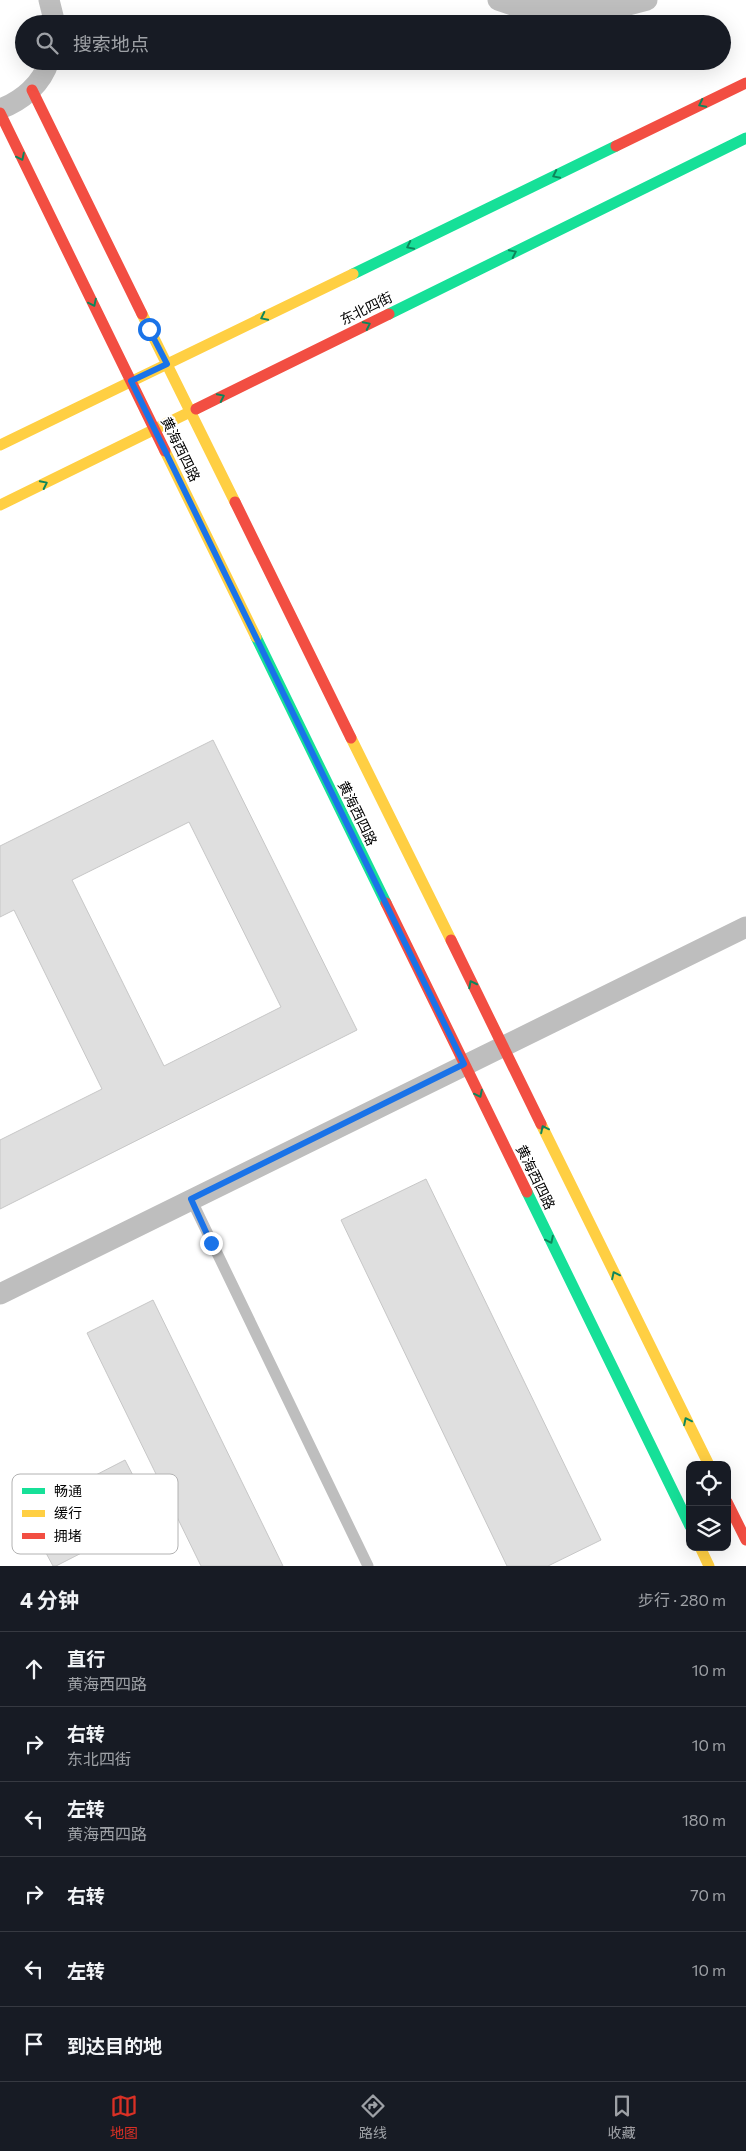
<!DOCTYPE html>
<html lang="zh">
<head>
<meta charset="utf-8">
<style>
	:root { --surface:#171b24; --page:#242831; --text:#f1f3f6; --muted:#9ea1a6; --line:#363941; --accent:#d93025 }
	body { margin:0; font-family:Commissioner,"Noto Sans SC",sans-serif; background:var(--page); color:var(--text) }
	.controls { position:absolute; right:15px; bottom:15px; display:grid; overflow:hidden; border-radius:10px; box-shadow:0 5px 20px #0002 }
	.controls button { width:45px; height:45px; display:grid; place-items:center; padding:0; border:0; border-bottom:1px solid var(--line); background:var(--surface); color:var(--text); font:25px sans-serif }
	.stop { position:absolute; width:15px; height:15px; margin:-11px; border:4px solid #1a73e8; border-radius:50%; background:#fff }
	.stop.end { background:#1a73e8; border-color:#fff; box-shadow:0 1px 5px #0008 }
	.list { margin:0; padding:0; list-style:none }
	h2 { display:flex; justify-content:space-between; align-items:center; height:65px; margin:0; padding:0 20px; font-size:21px }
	h2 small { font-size:16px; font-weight:400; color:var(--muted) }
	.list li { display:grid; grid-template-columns:32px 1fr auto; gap:15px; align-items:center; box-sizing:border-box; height:75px; padding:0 20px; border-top:1px solid var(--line) }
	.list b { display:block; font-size:19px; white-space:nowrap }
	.list p { margin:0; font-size:16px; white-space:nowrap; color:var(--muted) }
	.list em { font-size:16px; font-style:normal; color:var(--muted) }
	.icon { flex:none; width:28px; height:28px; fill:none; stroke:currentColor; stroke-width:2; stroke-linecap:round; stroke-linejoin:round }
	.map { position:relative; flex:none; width:746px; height:1566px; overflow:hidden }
	.search { position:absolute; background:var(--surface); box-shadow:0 5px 20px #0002; left:15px; right:15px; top:15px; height:55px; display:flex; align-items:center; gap:12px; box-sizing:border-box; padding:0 18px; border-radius:28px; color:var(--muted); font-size:19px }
	.sheet { height:515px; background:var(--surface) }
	nav { display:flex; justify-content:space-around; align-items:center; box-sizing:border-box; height:70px; border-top:1px solid var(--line); background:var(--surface); font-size:14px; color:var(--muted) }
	nav a { display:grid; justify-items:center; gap:2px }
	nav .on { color:var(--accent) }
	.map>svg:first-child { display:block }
	.building { fill:#dfdfdf; stroke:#c7c7c7; fill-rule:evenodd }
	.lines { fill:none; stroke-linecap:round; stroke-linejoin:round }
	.lane { stroke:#bebebe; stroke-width:11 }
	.street { stroke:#bebebe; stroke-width:21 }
	.fast { stroke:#16e098; stroke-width:11 }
	.slow { stroke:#ffcf43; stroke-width:11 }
	.jam { stroke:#f24e42; stroke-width:11 }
	.oneway { stroke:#0d865b }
	.route { stroke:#1a73e8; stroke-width:6 }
	.labels { text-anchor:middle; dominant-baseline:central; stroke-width:4; stroke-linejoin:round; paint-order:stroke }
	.street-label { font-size:14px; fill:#000; stroke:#fff }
	.key { fill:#fff; stroke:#b2b2b2; stroke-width:1 }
	.key-label { font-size:14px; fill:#000 }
</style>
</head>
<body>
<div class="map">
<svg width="746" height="1566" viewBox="0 0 746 1566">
	<rect width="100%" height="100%" fill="#fff"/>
	<!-- building -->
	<path class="building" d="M213,740L357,1030L0,1209V1140L102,1089L14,910L0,917V846ZM189,822L281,1007L164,1066L72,880Z
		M426,1179L601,1540L548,1566H507L341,1220Z
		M153,1300L283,1566H201L87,1333Z
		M125,1460L154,1516L56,1566H53L24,1512Z"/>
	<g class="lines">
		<!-- lane -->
		<path class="lane" d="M191,1199L368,1566"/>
		<!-- street -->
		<path class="street" d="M49,0L55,24
			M498,0L527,10H609L647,0
			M0,109C22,101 42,84 49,61
			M0,1294L746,927"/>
		<!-- fast -->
		<path class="fast" d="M353,274L616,146
			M389,314L746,138
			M256,637L386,903
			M527,1192L690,1526"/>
		<!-- slow -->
		<path class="slow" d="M142,314L235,502
			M0,445L353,274
			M165,451L256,637
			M0,505L196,409
			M351,738L451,940
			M541,1124L709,1465
			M700,1547L709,1566"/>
		<!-- jam -->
		<path class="jam" d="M32,90L142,314
			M0,113L165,451
			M616,146L746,83
			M196,409L389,314
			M235,502L351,738
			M386,903L527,1192
			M451,940L541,1124
			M727,1502L746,1540"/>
	</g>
	<!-- one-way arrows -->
	<defs><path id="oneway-chevron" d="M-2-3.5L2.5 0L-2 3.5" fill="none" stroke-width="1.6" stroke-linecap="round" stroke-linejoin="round" transform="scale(1.25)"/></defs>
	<g class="oneway">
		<use href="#oneway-chevron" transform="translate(702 104) rotate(154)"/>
		<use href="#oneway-chevron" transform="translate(21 157) rotate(64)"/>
		<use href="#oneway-chevron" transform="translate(556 175) rotate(154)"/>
		<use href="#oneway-chevron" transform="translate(410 246) rotate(154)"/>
		<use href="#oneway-chevron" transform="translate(513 253) rotate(-26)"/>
		<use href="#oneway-chevron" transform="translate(93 303) rotate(64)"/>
		<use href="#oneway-chevron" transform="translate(264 317) rotate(154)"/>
		<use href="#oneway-chevron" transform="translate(367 325) rotate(-26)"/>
		<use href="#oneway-chevron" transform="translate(221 397) rotate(-26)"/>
		<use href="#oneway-chevron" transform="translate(44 484) rotate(-26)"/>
		<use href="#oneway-chevron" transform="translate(472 984) rotate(-117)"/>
		<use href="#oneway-chevron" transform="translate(479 1094) rotate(64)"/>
		<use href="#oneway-chevron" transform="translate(544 1129) rotate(-116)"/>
		<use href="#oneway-chevron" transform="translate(550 1240) rotate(64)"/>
		<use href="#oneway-chevron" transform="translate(615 1275) rotate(-116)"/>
		<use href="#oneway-chevron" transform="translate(687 1421) rotate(-116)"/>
	</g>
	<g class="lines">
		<!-- route -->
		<path class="route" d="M149,329L167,364L131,381L464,1064L191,1199L211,1243"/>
	</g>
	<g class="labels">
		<!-- street labels -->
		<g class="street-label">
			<text transform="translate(366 308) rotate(-26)">东北四街</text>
			<text transform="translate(181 449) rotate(64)">黄海西四路</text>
			<text transform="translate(358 813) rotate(64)">黄海西四路</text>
			<text transform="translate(536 1177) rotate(64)">黄海西四路</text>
		</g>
	</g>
	<!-- legend -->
	<rect x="12" y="1474" width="166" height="80" rx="8" class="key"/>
	<rect x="22" y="1488" width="23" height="6" fill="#16e098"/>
	<rect x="22" y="1510" width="23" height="7" fill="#ffcf43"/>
	<rect x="22" y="1533" width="23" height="6" fill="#f24e42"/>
	<g class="key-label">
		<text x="54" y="1496">畅通</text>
		<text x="54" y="1518">缓行</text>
		<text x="54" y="1541">拥堵</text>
	</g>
</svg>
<div class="controls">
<button><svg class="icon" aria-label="locate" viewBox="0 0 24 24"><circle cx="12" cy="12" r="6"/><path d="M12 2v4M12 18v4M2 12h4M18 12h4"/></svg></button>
<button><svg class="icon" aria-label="layers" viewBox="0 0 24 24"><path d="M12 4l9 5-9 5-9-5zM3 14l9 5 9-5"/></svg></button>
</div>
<div class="stop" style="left:149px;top:329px"></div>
<div class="stop end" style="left:211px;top:1243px"></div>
<div class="search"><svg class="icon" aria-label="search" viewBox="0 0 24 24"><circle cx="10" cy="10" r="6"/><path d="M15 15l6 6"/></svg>搜索地点</div>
</div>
<section class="sheet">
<h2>4 分钟<small>步行 · 280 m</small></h2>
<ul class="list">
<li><svg class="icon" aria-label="ahead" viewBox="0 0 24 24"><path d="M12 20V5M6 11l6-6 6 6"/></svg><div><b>直行</b><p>黄海西四路</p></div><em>10 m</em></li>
<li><svg class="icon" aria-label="right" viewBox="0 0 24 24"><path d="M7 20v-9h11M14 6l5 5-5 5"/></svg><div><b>右转</b><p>东北四街</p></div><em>10 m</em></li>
<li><svg class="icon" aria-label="left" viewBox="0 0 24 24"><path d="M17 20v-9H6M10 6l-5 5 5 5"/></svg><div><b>左转</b><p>黄海西四路</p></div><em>180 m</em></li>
<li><svg class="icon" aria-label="right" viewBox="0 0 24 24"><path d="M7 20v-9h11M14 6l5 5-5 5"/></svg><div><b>右转</b></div><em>70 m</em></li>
<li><svg class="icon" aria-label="left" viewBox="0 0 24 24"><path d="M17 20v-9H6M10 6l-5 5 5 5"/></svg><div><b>左转</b></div><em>10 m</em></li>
<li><svg class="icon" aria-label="arrive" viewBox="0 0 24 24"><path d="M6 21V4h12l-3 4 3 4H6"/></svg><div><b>到达目的地</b></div></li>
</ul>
</section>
<nav>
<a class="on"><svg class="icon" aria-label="map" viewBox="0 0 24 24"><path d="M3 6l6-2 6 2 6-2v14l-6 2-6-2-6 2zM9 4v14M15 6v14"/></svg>地图</a>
<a><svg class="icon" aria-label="directions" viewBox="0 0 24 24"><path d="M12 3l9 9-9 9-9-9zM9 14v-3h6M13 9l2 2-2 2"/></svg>路线</a>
<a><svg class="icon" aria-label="saved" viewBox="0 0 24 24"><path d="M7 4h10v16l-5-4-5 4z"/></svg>收藏</a>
</nav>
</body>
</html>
